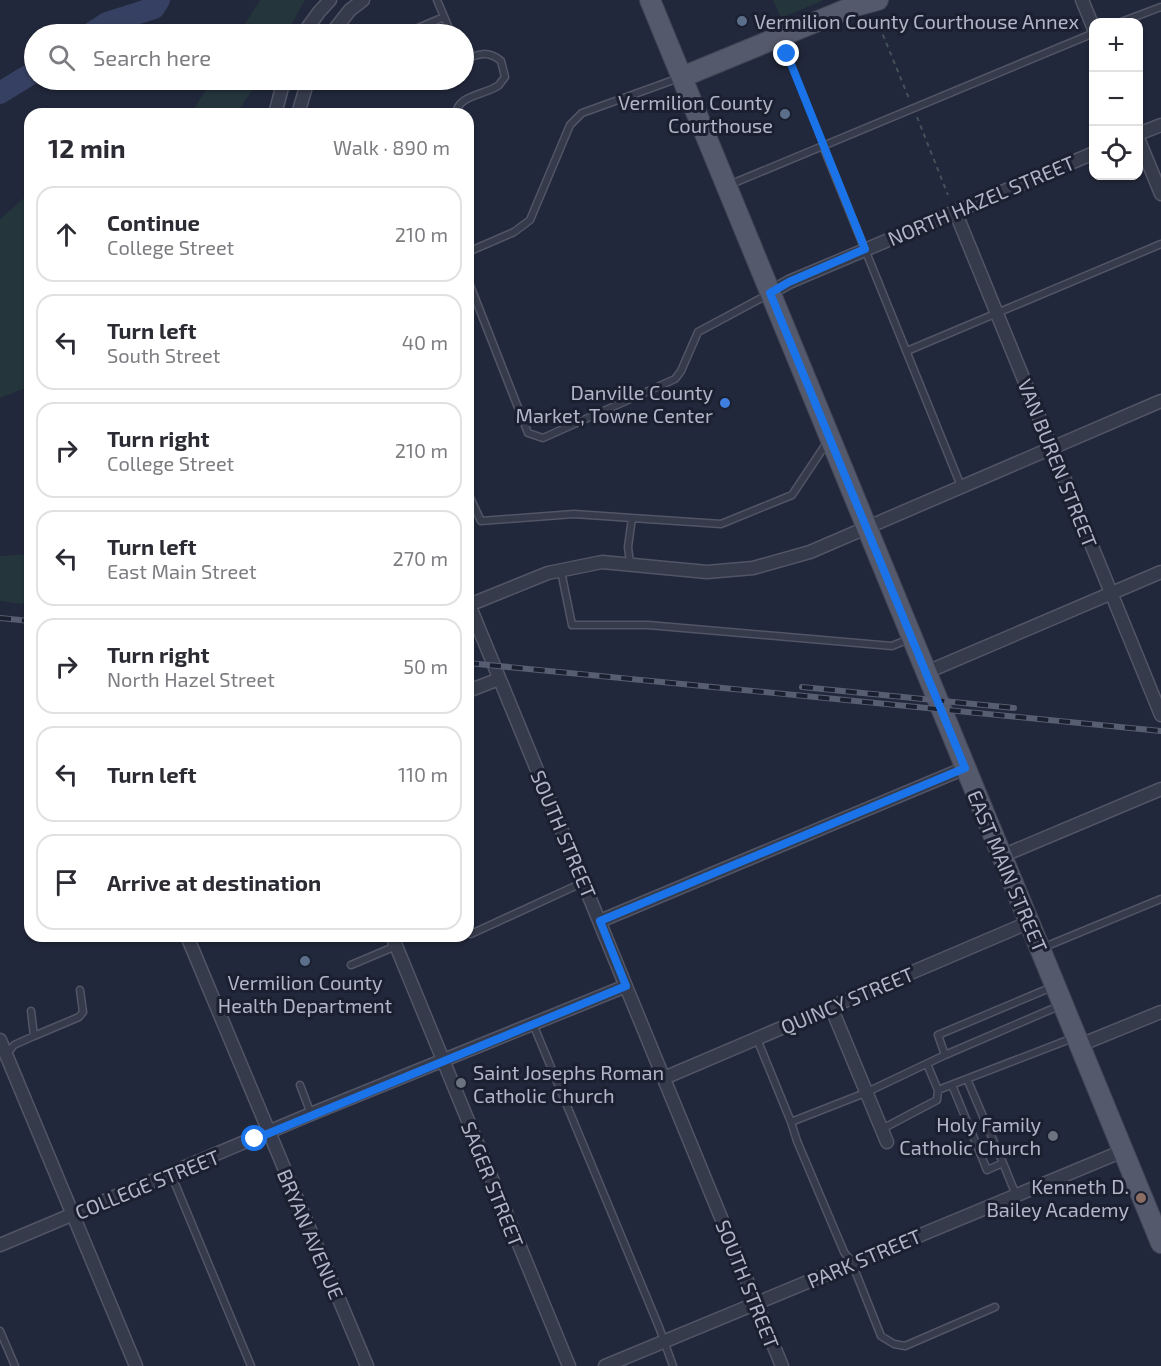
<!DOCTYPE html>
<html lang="en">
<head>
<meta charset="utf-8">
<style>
	:root { --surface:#fff; --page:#f2f2f3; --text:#2b2b33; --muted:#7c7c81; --line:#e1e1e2 }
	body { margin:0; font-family:"Exo 2",sans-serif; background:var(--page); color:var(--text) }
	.controls { position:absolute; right:18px; top:18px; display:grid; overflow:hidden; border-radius:12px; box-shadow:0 2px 4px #0004 }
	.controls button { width:54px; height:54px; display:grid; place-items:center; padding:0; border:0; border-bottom:2px solid var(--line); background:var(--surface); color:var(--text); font:30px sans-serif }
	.stop { position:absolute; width:18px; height:18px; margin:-14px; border:4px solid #1a73e8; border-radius:50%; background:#fff }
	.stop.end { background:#1a73e8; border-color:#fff; box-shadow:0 2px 6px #0008 }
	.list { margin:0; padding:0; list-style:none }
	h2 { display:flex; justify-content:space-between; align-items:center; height:78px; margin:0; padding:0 24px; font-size:26px }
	h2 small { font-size:20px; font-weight:400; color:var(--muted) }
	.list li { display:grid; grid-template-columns:39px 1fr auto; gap:18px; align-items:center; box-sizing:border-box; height:96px; margin:0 12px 12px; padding:0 12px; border:2px solid var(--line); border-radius:18px }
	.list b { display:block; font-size:22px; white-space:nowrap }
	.list p { margin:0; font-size:20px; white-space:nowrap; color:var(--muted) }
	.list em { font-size:20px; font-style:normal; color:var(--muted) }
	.icon { flex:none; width:33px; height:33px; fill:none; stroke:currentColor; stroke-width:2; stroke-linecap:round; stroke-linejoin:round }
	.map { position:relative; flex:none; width:1161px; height:1366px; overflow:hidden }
	.search { position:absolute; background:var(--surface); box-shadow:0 2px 4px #0004; left:24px; top:24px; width:450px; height:66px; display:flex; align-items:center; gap:15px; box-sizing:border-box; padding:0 21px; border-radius:33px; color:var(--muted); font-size:22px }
	.panel { position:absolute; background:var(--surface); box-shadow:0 2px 4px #0004; left:24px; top:108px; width:450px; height:834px; border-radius:18px }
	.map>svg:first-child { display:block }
	.green { fill:#24353c }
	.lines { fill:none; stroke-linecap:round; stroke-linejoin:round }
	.river { stroke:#364062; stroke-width:22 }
	.lane-casing { stroke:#515566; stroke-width:9 }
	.street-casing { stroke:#515566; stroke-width:15 }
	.primary-casing { stroke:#3f4454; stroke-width:22 }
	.path { stroke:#425259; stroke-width:2; stroke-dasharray:4.5 4.5; stroke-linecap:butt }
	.lane { stroke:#363b4b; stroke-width:6 }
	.street { stroke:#363b4b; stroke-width:12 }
	.primary { stroke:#54596b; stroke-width:20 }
	.rail-casing { stroke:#585e72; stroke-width:6 }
	.rail { stroke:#1b2030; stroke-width:4; stroke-dasharray:11; stroke-linecap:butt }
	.route { stroke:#1a73e8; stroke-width:8 }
	.service-dot { fill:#5c6f8a; stroke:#1b2030; stroke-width:2 }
	.shop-dot { fill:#3f7fe0; stroke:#1b2030; stroke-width:2 }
	.worship-dot { fill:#6b7280; stroke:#1b2030; stroke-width:2 }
	.education-dot { fill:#8d6e63; stroke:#1b2030; stroke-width:2 }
	.labels { text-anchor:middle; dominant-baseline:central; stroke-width:6; stroke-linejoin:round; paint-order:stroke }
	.poi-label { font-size:20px; fill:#b1b5c7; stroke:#1b2030; text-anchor:end }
	.street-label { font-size:20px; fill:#b1b5c7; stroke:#1b2030 }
</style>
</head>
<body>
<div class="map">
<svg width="1161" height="1366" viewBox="0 0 1161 1366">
	<rect width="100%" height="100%" fill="#22283b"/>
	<!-- green -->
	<path class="green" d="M260,0H305L286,34H239Z
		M773,0H824L781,18Z
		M212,80H259L236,114H191Z
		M30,193V386L0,398V219Z
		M28,554L30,558V601L22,604L0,601V556Z"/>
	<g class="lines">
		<!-- river -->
		<path class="river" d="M90,34L107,23L154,8L159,0
			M0,93L34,72"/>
		<!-- lane casing -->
		<g class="lane-casing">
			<path id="lane" d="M437,0L448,26
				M1121,22L1161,7
				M404,34L444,17
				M456,114C457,95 486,95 499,85C499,85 504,78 505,77L501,61C488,50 478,54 464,60
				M823,146L961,486
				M729,185L1094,33
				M468,252L514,232L530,220L570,125L582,113L679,78
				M468,280L528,433L543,438L675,379L681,371L698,332L767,295
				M907,351L1161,244
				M468,493L481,521L574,514L632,518L628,547L630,563
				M632,518L721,524L792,495L828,441
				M561,571L572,625H648L892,646L909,639
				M471,934L584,882
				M1042,948L1161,899
				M351,965L396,946
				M1052,987L938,1035L945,1055L1059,1006
				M533,1024L659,1327L673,1366
				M34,1036L79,1017L83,1012L80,990
				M757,1039L791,1122L865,1093L945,1055
				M6,1055L14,1045L34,1036L31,1011
				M927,1064L938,1090L1073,1038
				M967,1079L1003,1163
				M300,1085L311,1114
				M952,1085L987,1170L1003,1163L1016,1195
				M791,1122L797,1141L844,1252L852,1263L881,1336L894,1344L905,1346L995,1307
				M882,1129L937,1100L938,1090
				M171,1174L251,1366
				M0,1331L15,1366"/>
		</g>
		<!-- street casing -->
		<g class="street-casing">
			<path id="street" d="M1082,0L1094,29
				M303,34L319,12L330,0
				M331,34L350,10L363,0
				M275,114L284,80
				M298,114L308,80
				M1138,134L1161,125
				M1138,138L1161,194
				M955,211L1161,715
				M770,293L789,282L1094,153
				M468,602L782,1366
				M469,605L548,573L602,562L707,572L753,568L810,552L1161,401
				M927,672L1161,572
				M468,691L499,679
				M1002,856L1161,789
				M600,921L965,768
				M187,936L367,1366
				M392,936L569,1366
				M831,1007L887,1142
				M0,1040L136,1366
				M1080,1045L1161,1012
				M664,1078L1030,922
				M0,1245L311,1114L626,986
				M605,1366L1123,1151"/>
		</g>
		<!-- primary casing -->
		<g class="primary-casing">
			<path id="primary" d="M650,0L1161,1243
				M682,77L852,7L878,0"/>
		</g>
		<!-- path -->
		<path class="path" d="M876,18L910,101
			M787,54L820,138
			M917,117L948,195"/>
		<!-- lane -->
		<use href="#lane" class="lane"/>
		<!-- street -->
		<use href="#street" class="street"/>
		<!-- primary -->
		<use href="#primary" class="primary"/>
		<!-- rail casing -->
		<g class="rail-casing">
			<path id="rail" d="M0,618L30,621
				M468,663L1161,731
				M802,687L1014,708"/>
		</g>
		<!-- rail -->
		<use href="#rail" class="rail"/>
	</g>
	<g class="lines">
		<!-- route -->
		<path class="route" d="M255,1139L626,986L600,921L965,768L770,293L789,282L865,249L787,54"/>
	</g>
	<!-- markers -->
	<g class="service-dot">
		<circle cx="742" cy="21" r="6"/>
		<circle cx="785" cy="114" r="6"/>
		<circle cx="305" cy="961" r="6"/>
	</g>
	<circle class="shop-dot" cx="725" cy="403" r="6"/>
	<g class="worship-dot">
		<circle cx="461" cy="1083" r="6"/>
		<circle cx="1053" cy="1136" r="6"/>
	</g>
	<circle class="education-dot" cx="1141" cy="1198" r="6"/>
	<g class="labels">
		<!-- poi labels -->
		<g class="poi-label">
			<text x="754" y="21" text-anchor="start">Vermilion County Courthouse Annex</text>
			<text x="773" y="102">Vermilion County<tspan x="773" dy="23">Courthouse</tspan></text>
			<text x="713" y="392">Danville County<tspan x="713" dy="23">Market, Towne Center</tspan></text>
			<text x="305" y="982" text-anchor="middle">Vermilion County<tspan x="305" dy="23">Health Department</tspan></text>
			<text x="473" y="1072" text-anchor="start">Saint Josephs Roman<tspan x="473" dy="23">Catholic Church</tspan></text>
			<text x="1041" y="1124">Holy Family<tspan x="1041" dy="23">Catholic Church</tspan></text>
			<text x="1129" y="1186">Kenneth D.<tspan x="1129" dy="23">Bailey Academy</tspan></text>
		</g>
		<!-- street labels -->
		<g class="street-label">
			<text transform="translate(981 200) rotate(-23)">NORTH HAZEL STREET</text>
			<text transform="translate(1058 463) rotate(68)">VAN BUREN STREET</text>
			<text transform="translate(564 834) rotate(67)">SOUTH STREET</text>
			<text transform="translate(1008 871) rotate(67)">EAST MAIN STREET</text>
			<text transform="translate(847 1000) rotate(-23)">QUINCY STREET</text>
			<text transform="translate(147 1184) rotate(-22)">COLLEGE STREET</text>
			<text transform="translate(493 1184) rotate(68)">SAGER STREET</text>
			<text transform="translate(311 1234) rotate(67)">BRYAN AVENUE</text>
			<text transform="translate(864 1258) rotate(-23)">PARK STREET</text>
			<text transform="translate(748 1284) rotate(68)">SOUTH STREET</text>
		</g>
	</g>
</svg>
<div class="controls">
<button>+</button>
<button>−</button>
<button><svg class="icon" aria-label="locate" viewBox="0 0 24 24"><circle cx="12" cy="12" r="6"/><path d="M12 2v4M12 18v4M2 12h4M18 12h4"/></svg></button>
</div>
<div class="stop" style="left:255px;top:1139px"></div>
<div class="stop end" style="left:787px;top:54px"></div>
<div class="search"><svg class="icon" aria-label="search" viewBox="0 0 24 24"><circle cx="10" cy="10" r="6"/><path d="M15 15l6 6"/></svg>Search here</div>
<section class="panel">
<h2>12 min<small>Walk · 890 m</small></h2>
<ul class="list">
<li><svg class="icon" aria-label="ahead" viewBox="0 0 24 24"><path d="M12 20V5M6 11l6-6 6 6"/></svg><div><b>Continue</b><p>College Street</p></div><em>210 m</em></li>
<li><svg class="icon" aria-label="left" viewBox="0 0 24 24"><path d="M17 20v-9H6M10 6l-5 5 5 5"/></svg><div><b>Turn left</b><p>South Street</p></div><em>40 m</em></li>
<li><svg class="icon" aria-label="right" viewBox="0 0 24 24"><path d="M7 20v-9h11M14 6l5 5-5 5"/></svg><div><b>Turn right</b><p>College Street</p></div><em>210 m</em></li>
<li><svg class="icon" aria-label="left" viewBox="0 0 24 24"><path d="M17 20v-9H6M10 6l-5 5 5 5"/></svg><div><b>Turn left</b><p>East Main Street</p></div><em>270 m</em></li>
<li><svg class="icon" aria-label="right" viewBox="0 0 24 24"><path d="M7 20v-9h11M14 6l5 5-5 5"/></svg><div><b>Turn right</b><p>North Hazel Street</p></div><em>50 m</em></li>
<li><svg class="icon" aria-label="left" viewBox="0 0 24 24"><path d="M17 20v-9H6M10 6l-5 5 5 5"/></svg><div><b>Turn left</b></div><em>110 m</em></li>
<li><svg class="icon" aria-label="arrive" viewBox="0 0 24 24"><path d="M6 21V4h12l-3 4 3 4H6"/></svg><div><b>Arrive at destination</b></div></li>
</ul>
</section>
</div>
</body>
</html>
